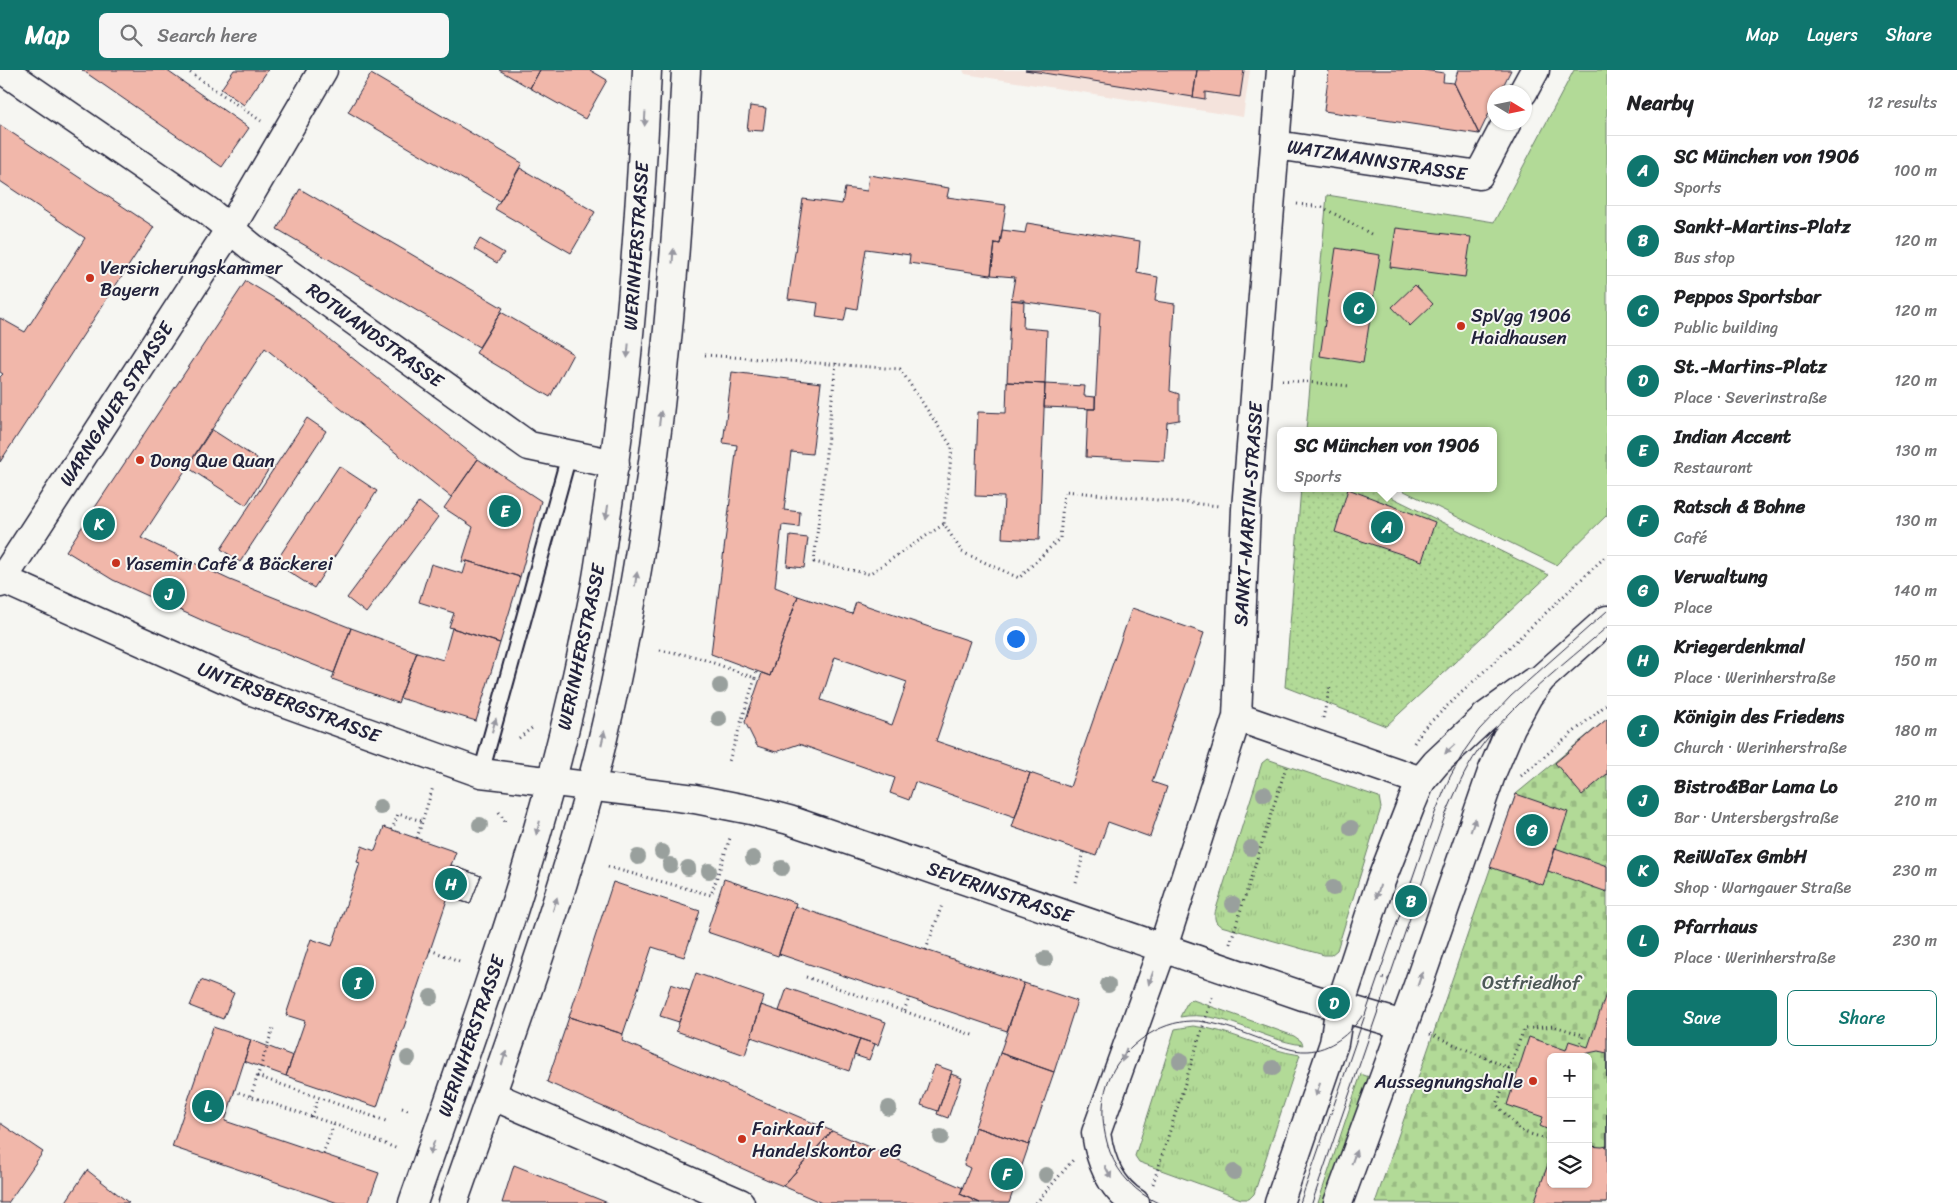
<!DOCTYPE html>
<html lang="en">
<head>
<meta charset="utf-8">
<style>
	:root { --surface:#fff; --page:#f6f6f6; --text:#202124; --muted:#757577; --line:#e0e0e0; --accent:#0f766e }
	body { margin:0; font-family:Sriracha,sans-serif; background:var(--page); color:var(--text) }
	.controls { position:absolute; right:15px; bottom:15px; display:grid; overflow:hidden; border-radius:8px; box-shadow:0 1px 4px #0004 }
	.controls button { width:45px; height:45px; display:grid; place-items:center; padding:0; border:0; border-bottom:1px solid var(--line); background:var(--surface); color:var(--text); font:25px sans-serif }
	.compass { position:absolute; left:1487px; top:15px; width:45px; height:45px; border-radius:50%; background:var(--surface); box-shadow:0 1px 4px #0004; rotate:100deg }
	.you { position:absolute; left:1015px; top:568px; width:18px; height:18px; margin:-12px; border:4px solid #fff; border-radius:50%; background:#1a73e8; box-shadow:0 0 0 8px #1a73e833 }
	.badge { display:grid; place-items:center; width:32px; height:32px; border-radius:50%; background:var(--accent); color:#fff; font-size:16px; font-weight:700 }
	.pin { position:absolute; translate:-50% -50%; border:2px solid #fff; box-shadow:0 1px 5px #0006 }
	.popup { position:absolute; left:1277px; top:357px; width:220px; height:65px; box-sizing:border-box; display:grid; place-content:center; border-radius:8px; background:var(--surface); filter:drop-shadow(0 1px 4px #0005); font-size:16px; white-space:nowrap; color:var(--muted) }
	.popup b { font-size:19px; color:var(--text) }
	.popup::after { content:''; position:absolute; left:50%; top:100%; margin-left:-10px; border:10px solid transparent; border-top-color:var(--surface) }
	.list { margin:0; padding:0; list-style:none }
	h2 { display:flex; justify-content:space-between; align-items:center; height:65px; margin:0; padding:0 20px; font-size:21px }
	h2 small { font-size:16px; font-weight:400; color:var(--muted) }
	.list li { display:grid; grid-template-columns:32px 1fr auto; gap:15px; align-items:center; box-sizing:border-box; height:70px; padding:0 20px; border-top:1px solid var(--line) }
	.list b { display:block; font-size:19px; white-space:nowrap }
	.list p { margin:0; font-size:16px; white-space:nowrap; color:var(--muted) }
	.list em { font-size:16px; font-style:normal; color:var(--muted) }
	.actions { display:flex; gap:10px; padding:15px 20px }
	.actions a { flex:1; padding:11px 0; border:1px solid var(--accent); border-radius:8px; text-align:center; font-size:18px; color:var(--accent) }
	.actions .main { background:var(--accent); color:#fff }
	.icon { flex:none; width:28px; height:28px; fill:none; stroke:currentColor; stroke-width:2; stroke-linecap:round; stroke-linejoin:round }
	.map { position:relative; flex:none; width:1607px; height:1133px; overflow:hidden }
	header { display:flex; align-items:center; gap:30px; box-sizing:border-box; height:70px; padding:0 25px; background:var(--accent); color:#fff }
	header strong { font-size:24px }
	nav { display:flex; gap:28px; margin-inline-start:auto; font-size:18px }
	.search { width:350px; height:45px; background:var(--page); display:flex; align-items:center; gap:12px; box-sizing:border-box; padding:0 18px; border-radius:8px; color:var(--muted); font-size:19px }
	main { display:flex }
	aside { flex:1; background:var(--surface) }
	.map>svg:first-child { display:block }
	.built { fill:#f4e3dc }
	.grass { fill:url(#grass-tufts); stroke:#6a7e69 }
	.cemetery { fill:url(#cemetery-stones); stroke:#6a7e69; fill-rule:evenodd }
	.park { fill:url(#park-dots); stroke:#6a7e69 }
	.garden { fill:#b2da97; stroke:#6a7e69 }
	.building { fill:#f1b7aa; stroke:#22223b; fill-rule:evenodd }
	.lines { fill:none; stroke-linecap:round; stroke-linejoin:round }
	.service-casing { stroke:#22223b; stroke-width:18 }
	.minor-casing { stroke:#22223b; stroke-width:31 }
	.secondary-casing { stroke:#22223b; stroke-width:31 }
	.path { stroke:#22223b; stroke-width:3; stroke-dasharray:1 4; stroke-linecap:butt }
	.service { stroke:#f6f6f2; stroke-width:14 }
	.minor { stroke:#f6f6f2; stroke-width:28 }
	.secondary { stroke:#f6f6f2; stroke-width:28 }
	.tram { stroke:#22223b; stroke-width:1 }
	.tree { fill:#99a09d }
	.oneway { fill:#9797a0 }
	.poi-dot { fill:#c8321e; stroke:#f6f6f2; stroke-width:2 }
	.labels { text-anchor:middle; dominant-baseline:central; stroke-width:4; stroke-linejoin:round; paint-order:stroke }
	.street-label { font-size:19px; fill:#22223b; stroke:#f6f6f2 }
	.poi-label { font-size:19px; fill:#22223b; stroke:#f6f6f2; text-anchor:start }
	.park-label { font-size:19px; fill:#4d5957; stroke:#f6f6f2 }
</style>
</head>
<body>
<header>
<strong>Map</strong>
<div class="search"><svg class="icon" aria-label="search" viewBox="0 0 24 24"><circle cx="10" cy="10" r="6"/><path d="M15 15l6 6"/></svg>Search here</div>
<nav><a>Map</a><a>Layers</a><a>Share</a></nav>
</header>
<main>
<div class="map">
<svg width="1607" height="1133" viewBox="0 0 1607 1133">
	<defs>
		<pattern id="grass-tufts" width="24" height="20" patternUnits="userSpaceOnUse" patternTransform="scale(1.25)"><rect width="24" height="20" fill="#b2da97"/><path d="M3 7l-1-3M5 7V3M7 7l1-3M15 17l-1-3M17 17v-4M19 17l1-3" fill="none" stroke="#99bb83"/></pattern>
		<pattern id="cemetery-stones" width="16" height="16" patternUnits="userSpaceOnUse" patternTransform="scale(1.25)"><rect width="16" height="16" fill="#b2da97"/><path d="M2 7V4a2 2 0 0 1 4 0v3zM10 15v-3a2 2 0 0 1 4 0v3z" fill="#99bb83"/></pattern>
		<pattern id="park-dots" width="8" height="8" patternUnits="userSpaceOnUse" patternTransform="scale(1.25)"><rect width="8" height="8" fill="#b2da97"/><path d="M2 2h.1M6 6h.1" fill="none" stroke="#99bb83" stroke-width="1.8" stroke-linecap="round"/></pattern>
	</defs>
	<rect width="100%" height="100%" fill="#f6f6f2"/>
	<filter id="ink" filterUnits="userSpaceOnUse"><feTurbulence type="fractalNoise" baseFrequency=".02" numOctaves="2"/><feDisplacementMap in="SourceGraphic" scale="10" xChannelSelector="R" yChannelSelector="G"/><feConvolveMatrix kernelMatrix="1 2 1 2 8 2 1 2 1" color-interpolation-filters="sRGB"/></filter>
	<g filter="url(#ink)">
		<!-- built -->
		<path class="built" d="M963,0H1250L1243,47L965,4Z"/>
		<!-- grass -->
		<path class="grass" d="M1267,689L1379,727L1381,738L1337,880L1331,885H1324L1221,856C1214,853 1214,846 1216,839L1262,693Z
			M1193,930L1294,966L1301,971L1303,975C1261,970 1222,939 1180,947L1188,931Z
			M1193,956C1231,960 1264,980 1300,985L1254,1124L1249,1129H1241L1139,1092L1135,1086L1175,959Z
			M1361,1004L1369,1007L1325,1133H1318Z"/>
		<!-- cemetery -->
		<path class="cemetery" d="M1607,649V1133H1375L1516,724ZM1551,987H1588V1114H1551Z"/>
		<!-- park -->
		<path class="park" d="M1301,418H1373L1549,505L1386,656L1285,617Z"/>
		<!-- garden -->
		<path class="garden" d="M1574,0H1607V445L1556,495L1398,418H1493V361H1306L1327,125L1494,152Z"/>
		<!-- building -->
		<path class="building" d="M82,0H166L249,58L222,97Z
			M234,0H268L244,35L221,19Z
			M499,0H540L530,18Z
			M540,0H590L607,10L585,49L530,18Z
			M1025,0H1197L1193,27Z
			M1197,0H1244L1240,27L1205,22V29L1193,27Z
			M1329,0H1423L1444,3L1443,12L1454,13L1479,64L1324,41Z
			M1458,0H1511L1500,22H1494V33L1479,64L1454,13Z
			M371,4L522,93L500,131L348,42Z
			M750,36L766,38L763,61L747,60Z
			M0,55L154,157L0,392V307L3,304L0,302V248L25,262L85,168L0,111Z
			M520,98L595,142L571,183L495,139Z
			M869,105L949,118L947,127L1006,135L1000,174L995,173L991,205L909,193L910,185L866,179L857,239L847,237L844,251L816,247L818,233L788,229L803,129L842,134L845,118L867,121Z
			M300,119L503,238L479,277L277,159Z
			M1027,153L1140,171L1137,203L1158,207L1155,231L1175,234L1170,321L1179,324V350L1167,352L1164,391L1086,387L1088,339H1095L1100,242L1011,230L1015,207L991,205L995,173L1000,174L1002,160L1025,163Z
			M1396,158L1471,167L1465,207L1390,197Z
			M480,169L504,183L497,193L474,179Z
			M1336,178L1380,185L1363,293L1320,286Z
			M246,211L289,237L478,389L451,427L265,278L141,468L230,510L351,558L334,603L208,553L113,510L66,481Z
			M1415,215L1433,234L1410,256L1392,237Z
			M1011,230H1024L1023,258L1047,260L1045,314L1007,312Z
			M501,242L573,284L550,327L476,283Z
			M732,302L821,313L812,384L791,382L784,440L800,442L799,457L782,455L775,517L798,526L770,606L711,584L737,375L723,373Z
			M1007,312L1045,314L1039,470L1002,468L1004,427L975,426L978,342L1006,343Z
			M1045,314L1085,316L1084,326L1095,327V339L1044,337Z
			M307,348L326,361L240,492L221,479Z
			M211,359L270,397L246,435L187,397Z
			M478,389L541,431L520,507L467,491L462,492L473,457L444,438Z
			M339,396L377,421L314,518L275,493Z
			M1348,419L1435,452L1422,491L1335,462Z
			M419,432L438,447L366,543L347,528Z
			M790,466L808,468L804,498L787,496Z
			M467,491L520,507L500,573L449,557L454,543L419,532L431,494L463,504Z
			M798,526L852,544L856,532L970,571L936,671L1030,703L1015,747L915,712L909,730L890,723L895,708L799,674L776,682L757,676L745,652L762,603L770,606ZM835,587L907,612L892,655L821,630Z
			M1132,538L1204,563L1152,712L1167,717L1150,767L1108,752L1096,786L1012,757L1030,703L1070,717Z
			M351,558L417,582L398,633L332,609Z
			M452,558L500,573L476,651L400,628L417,582L443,590Z
			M1607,649V704L1582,725L1555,693Z
			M1516,724L1568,742L1543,815L1490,797Z
			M384,757L456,782L451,795L481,806L470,834L448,827L377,1037L286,1006L305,951L286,945L311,869L332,876L360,793L357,792L362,776L375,781Z
			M1555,778L1607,796V822L1548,801Z
			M451,795L481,806L470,834L441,824Z
			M724,809L796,833L778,886L707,862Z
			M613,812L700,841L684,887L652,877L623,964L569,947Z
			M795,836L1024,913L1007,961L779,884Z
			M696,903L764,927L745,985L676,961Z
			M201,910L234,923L223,949L190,936Z
			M1024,913L1077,931L1054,1002L1000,983Z
			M671,914L690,921L679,952L660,946Z
			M787,918L886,952L878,975L779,941Z
			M1607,921V1133H1534L1551,1086V1114H1588V987H1551V1061L1540,1056L1543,1047L1507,1035L1529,967L1566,980L1569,971L1588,977Z
			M761,935L860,969L849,1001L751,967Z
			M569,947L623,964L622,971L832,1061L783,1116L768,1110L547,1012Z
			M213,957L251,970L225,1051L379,1103L368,1133H338L172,1077Z
			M860,969L875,974L869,990L854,985Z
			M251,970L293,986L286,1006L244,991Z
			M1598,981L1607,983V1076L1602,1077L1588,1076V987H1578L1584,984Z
			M1000,983L1054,1002L1029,1075L975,1057Z
			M935,995L952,1001L938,1041L921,1035Z
			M951,1004L962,1008L948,1048L937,1044Z
			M0,1053L43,1082L8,1133H0Z
			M975,1057L1029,1075L1009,1133H980L960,1124L970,1098L964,1095Z
			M832,1061L963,1118L960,1124L980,1133H822L783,1116Z
			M514,1095L576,1120L608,1133H502Z
			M87,1100L129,1133H65Z"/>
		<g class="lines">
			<!-- service casing -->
			<g class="service-casing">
				<path id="service" d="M481,703L569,385"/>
			</g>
			<!-- minor casing -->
			<g class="minor-casing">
				<path id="minor" d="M3,0L208,141L254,179L529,376L615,394
					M1523,22L1535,0
					M1276,75L1479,105L1507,52
					M0,508L252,621L481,703L695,729L751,740L789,750L1303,926L1403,955
					M0,513L230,159L323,0
					M1237,647L1421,711
					M491,1025L740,1133
					M1135,1133C1110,1118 1100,1090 1096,1063L1163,877L1237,647L1246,439L1281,0"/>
			</g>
			<!-- secondary casing -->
			<g class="secondary-casing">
				<path id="secondary" d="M413,1133C456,1010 501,887 537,762C559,687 577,611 592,534C598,508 601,481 605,454C629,304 640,152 647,0
					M453,1133C506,981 564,829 602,672C655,451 675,226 686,0
					M1279,1133L1334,973L1340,936L1381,811L1410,737L1421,711L1436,693L1486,646L1533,612
					M1338,1133L1417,918L1492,702L1511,657L1528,626L1542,608L1607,550"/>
			</g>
			<!-- path -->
			<path class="path" d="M186,0L261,51
				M1297,134L1322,137L1371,164
				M705,285L900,299L952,377L944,454
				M836,293L814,492L869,504L944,454L962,482L1019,508L1060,468L1064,421L1220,436
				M1282,310L1351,316
				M660,580L697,587L755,608L729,691
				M755,608L757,601
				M1323,648L1330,617
				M519,668L532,658
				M1414,673L1423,659L1607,485
				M1521,706L1607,634
				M499,742L506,753
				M392,760L398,744L422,751
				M417,768L433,717
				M608,797L711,825L731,765
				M1076,812L1084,782
				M1230,874L1287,694
				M430,880L462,892
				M926,880L942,835
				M1378,906L1391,910
				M806,907L975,966
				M904,941L909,928
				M1430,964L1509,998L1524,959L1554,956L1583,965L1580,974
				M1509,998L1497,1035L1521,1061L1546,1069L1550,1060
				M257,1006L386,1051
				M234,1021L334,1054L398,1079
				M251,1026L274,955
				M402,1038L411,1041
				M312,1047L318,1028
				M323,1084L334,1054
				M1153,1114L1213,925
				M1036,1133L1073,1090"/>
			<!-- service -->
			<use href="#service" class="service"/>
			<!-- minor -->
			<use href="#minor" class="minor"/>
			<!-- secondary -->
			<use href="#secondary" class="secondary"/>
			<!-- tram -->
			<path class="tram" d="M1158,1133C1135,1122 1119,1105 1110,1082C1100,1053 1099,1021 1117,994C1136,967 1171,946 1205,952C1225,955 1244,963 1263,970C1276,974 1292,982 1307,981C1330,980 1350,964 1362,946
				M1300,1133L1435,743L1450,707L1465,680L1479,660L1511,626L1607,541
				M1312,1133L1445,746C1455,724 1464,701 1478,681C1510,635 1565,594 1607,557"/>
		</g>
		<!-- trees -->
		<g class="tree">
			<circle cx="720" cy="616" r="8"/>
			<circle cx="719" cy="649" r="8"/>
			<circle cx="1264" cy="724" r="8"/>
			<circle cx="380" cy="737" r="8"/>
			<circle cx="480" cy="755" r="8"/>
			<circle cx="1351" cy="758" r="8"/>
			<circle cx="1251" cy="778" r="8"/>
			<circle cx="662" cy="782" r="8"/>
			<circle cx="638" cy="787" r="8"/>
			<circle cx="753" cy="788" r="8"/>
			<circle cx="670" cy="795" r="8"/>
			<circle cx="688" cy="798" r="8"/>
			<circle cx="782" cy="798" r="8"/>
			<circle cx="709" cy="801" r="8"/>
			<circle cx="1333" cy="818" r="8"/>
			<circle cx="1233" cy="834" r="8"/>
			<circle cx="1045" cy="889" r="8"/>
			<circle cx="1108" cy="915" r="8"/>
			<circle cx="431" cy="927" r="8"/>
			<circle cx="408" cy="988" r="8"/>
			<circle cx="1180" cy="991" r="8"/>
			<circle cx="1273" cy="998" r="8"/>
			<circle cx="889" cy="1038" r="8"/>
			<circle cx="941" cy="1067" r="8"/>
			<circle cx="1234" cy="1102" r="8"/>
			<circle cx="1046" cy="1105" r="8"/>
		</g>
		<!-- one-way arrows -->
		<defs><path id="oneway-solid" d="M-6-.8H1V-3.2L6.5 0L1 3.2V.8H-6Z" transform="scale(1.25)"/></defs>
		<g class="oneway">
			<use href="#oneway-solid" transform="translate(645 49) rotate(93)"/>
			<use href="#oneway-solid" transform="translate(673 186) rotate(-86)"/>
			<use href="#oneway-solid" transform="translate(628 281) rotate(95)"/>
			<use href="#oneway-solid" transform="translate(660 348) rotate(-83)"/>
			<use href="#oneway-solid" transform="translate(607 442) rotate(99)"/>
			<use href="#oneway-solid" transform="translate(636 509) rotate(-81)"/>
			<use href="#oneway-solid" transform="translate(494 655) rotate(-74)"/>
			<use href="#oneway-solid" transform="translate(603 668) rotate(-77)"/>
			<use href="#oneway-solid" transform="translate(1450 679) rotate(137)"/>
			<use href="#oneway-solid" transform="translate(1473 755) rotate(-71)"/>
			<use href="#oneway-solid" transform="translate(538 758) rotate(105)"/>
			<use href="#oneway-solid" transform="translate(1378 822) rotate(107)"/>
			<use href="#oneway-solid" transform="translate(555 834) rotate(-73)"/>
			<use href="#oneway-solid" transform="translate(1151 908) rotate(110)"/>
			<use href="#oneway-solid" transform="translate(1420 909) rotate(-71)"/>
			<use href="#oneway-solid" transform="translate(1124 985) rotate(110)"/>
			<use href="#oneway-solid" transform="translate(504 988) rotate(-71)"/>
			<use href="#oneway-solid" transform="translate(1318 1019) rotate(109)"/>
			<use href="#oneway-solid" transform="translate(432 1078) rotate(109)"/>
			<use href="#oneway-solid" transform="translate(1354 1087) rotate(-70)"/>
			<use href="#oneway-solid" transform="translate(1108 1102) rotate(63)"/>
		</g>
	</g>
	<!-- markers -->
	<g class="poi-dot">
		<circle cx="90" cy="208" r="5"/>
		<circle cx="1461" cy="256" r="5"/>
		<circle cx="140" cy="390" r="5"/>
		<circle cx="116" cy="493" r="5"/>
		<circle cx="1533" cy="1011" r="5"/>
		<circle cx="742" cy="1069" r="5"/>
	</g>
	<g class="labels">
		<!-- street labels -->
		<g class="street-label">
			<text transform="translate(1377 90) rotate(9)">WATZMANNSTRASSE</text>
			<text transform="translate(636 176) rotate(-86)">WERINHERSTRASSE</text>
			<text transform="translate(375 265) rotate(36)">ROTWANDSTRASSE</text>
			<text transform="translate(116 334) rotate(-57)">WARNGAUER STRASSE</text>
			<text transform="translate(1248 444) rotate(-86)">SANKT-MARTIN-STRASSE</text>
			<text transform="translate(581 577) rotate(-78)">WERINHERSTRASSE</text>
			<text transform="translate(289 632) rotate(21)">UNTERSBERGSTRASSE</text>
			<text transform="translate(1000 822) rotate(19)">SEVERINSTRASSE</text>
			<text transform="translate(471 966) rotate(-71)">WERINHERSTRASSE</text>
		</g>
		<!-- poi labels -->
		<g class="poi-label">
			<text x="100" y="197">Versicherungskammer<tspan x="100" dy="22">Bayern</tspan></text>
			<text x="1471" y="245">SpVgg 1906<tspan x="1471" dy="22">Haidhausen</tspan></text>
			<text x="150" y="390">Dong Que Quan</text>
			<text x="126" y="493">Yasemin Café &amp; Bäckerei</text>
			<text x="1523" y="1011" text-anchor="end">Aussegnungshalle</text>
			<text x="752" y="1058">Fairkauf<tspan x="752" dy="22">Handelskontor eG</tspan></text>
		</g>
		<!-- park labels -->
		<g class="park-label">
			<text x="1531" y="912">Ostfriedhof</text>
		</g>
	</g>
</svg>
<div class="controls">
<button>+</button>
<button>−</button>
<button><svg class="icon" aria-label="layers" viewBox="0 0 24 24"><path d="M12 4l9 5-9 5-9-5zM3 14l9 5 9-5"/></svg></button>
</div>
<svg class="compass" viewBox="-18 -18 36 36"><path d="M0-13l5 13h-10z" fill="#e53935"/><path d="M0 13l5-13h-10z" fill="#757577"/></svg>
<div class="you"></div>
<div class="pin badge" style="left:1387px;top:457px">A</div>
<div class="popup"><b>SC München von 1906</b>Sports</div>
<div class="pin badge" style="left:1411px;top:831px">B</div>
<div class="pin badge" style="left:1359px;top:238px">C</div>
<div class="pin badge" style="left:1334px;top:933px">D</div>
<div class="pin badge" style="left:505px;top:441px">E</div>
<div class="pin badge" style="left:1007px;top:1104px">F</div>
<div class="pin badge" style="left:1532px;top:760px">G</div>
<div class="pin badge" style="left:451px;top:814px">H</div>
<div class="pin badge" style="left:358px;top:913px">I</div>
<div class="pin badge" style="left:169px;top:524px">J</div>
<div class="pin badge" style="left:99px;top:454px">K</div>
<div class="pin badge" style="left:208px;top:1036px">L</div>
</div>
<aside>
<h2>Nearby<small>12 results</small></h2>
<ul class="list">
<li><span class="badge">A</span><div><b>SC München von 1906</b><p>Sports</p></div><em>100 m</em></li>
<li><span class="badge">B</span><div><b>Sankt-Martins-Platz</b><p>Bus stop</p></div><em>120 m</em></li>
<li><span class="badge">C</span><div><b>Peppos Sportsbar</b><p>Public building</p></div><em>120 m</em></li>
<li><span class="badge">D</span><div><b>St.-Martins-Platz</b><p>Place · Severinstraße</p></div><em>120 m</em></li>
<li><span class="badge">E</span><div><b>Indian Accent</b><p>Restaurant</p></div><em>130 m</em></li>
<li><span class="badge">F</span><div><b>Ratsch &amp; Bohne</b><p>Café</p></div><em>130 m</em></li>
<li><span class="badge">G</span><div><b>Verwaltung</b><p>Place</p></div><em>140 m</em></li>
<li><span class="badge">H</span><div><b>Kriegerdenkmal</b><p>Place · Werinherstraße</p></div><em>150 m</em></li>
<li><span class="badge">I</span><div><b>Königin des Friedens</b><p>Church · Werinherstraße</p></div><em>180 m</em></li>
<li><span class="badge">J</span><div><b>Bistro&amp;Bar Lama Lo</b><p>Bar · Untersbergstraße</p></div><em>210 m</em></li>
<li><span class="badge">K</span><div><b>ReiWaTex GmbH</b><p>Shop · Warngauer Straße</p></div><em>230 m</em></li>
<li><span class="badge">L</span><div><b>Pfarrhaus</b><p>Place · Werinherstraße</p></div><em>230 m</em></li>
</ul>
<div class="actions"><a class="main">Save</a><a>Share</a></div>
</aside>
</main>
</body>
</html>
